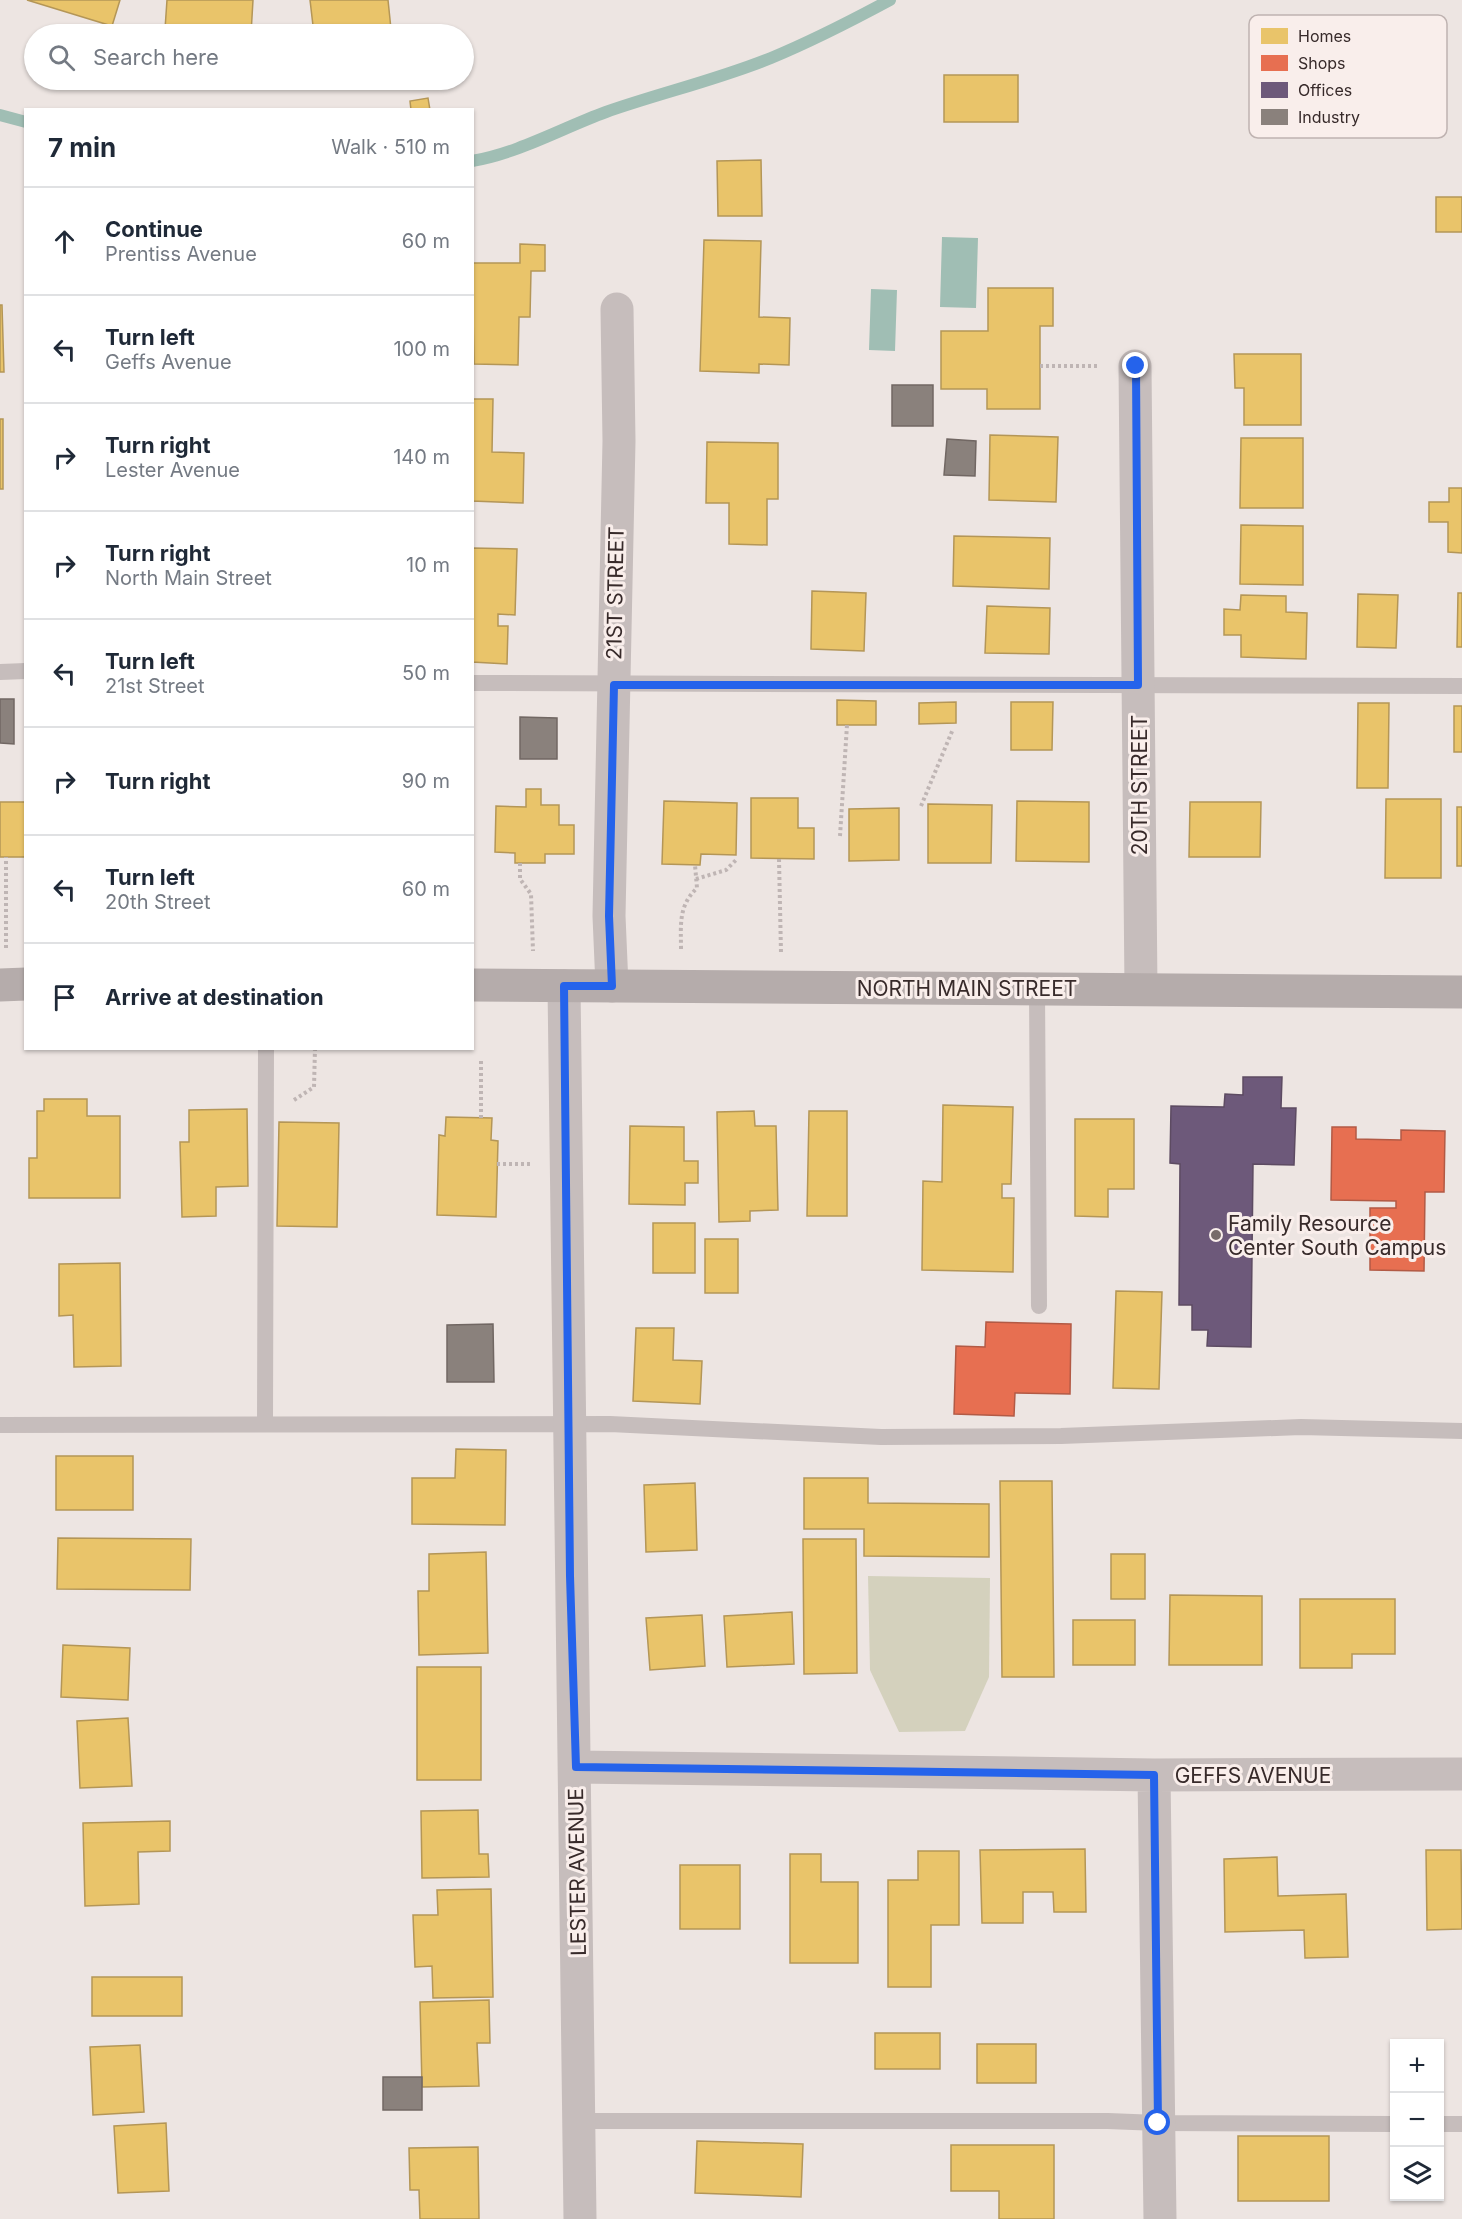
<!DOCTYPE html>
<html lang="en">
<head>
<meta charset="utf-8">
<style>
	:root { --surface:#fff; --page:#f6f6f7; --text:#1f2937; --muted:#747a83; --line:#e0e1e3 }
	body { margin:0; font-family:Inter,sans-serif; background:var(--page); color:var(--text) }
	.controls { position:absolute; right:18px; bottom:18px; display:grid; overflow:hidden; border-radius:0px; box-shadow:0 2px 4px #0004 }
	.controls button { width:54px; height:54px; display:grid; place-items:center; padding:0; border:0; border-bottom:2px solid var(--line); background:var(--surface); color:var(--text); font:30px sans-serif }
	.stop { position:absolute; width:18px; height:18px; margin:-14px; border:4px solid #2563eb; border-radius:50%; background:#fff }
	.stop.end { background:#2563eb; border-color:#fff; box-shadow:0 2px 6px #0008 }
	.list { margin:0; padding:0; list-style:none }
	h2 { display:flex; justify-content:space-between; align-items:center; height:78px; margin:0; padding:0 24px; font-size:26px }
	h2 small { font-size:20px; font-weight:400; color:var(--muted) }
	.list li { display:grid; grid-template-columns:39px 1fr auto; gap:18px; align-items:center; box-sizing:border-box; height:108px; padding:0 24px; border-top:2px solid var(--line) }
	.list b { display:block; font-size:22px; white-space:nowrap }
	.list p { margin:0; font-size:20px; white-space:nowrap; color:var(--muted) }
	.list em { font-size:20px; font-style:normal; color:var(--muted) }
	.icon { flex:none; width:33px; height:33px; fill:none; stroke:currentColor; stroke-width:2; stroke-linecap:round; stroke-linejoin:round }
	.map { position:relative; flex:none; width:1462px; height:2219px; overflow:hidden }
	.search { position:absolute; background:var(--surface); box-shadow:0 2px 4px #0004; left:24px; top:24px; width:450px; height:66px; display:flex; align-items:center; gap:15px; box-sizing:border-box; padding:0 21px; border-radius:33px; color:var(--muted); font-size:22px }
	.panel { position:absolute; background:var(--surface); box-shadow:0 2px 4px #0004; left:24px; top:108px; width:450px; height:942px; border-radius:0px }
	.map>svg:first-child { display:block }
	.green { fill:#d4d1bd }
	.water { fill:#a0beb4 }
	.homes { fill:#e9c46a; stroke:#b49657; stroke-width:1.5 }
	.shops { fill:#e76f51; stroke:#b25a45; stroke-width:1.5 }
	.offices { fill:#6d597a; stroke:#5d4b62; stroke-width:1.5 }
	.industry { fill:#8a817c; stroke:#716763; stroke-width:1.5 }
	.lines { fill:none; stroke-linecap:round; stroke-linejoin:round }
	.stream { stroke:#a0beb4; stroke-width:12 }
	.path { stroke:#bfb5b4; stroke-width:4; stroke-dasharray:3 3; stroke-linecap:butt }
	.service { stroke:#c6bdbc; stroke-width:16 }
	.minor { stroke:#c6bdbc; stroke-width:33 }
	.primary { stroke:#b5acab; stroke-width:33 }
	.route { stroke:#2563eb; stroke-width:8 }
	.poi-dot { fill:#776b6a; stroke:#f9eeeb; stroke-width:2 }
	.labels { text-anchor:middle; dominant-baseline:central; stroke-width:6; stroke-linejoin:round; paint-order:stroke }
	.street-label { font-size:21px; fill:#372a2a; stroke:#f9eeeb }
	.poi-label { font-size:21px; fill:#372a2a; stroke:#f9eeeb; text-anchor:start }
	.key { fill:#f9eeeb; stroke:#bfb3b1; stroke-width:1.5 }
	.key-label { font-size:16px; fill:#372a2a }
</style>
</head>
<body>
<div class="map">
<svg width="1462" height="2219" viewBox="0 0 1462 2219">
	<rect width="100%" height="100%" fill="#ede5e2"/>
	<!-- green -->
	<path class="green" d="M868,1576L990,1578L989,1677L965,1731L899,1732L870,1670Z"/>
	<!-- water -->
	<path class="water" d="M942,237L978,238L976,308L940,307Z
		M871,289L897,290L895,351L869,350Z"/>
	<!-- homes -->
	<path class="homes" d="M27,0H120L112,26Z
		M167,0H253L251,34L165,29Z
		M310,0H388L391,29L346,34H314Z
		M944,75H1018V122H944Z
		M428,98L430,110H411L410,101Z
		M761,160L762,216H718L717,161Z
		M1436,197H1462V232H1436Z
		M704,240L761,241L759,317L790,318L789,365L759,364V373L700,371Z
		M520,244L545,245V271H531L530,317H519L518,365L474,364L472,263H520Z
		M988,288H1053V326H1040V409H987V389H941V331H988Z
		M0,305H2L4,372H0Z
		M1234,354H1301V425H1244V388H1235Z
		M472,399H493L492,452L524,453L523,503L472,501Z
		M0,419H3V489H0Z
		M990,435L1058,437L1056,502L989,500Z
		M1241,438H1303V508H1240Z
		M707,442L778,443V499H767V545L729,544V503H706Z
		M1449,488H1462V553L1448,552V522H1429V502H1449Z
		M1241,525L1303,526V585L1240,584Z
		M954,536L1050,538L1049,589L953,586Z
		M472,548L517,549L515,615L498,614V626H508L507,664L472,662Z
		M812,591L866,593L864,651L811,649Z
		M1458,593H1462V647H1457Z
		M1358,594L1398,595L1396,648L1357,647Z
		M1241,595L1286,596V612L1307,613L1306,659L1241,657V635H1224V609L1240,610Z
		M987,606L1050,608L1049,654L985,653Z
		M837,700L876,701V725H837Z
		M956,702V723L919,724V703Z
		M1011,702H1053L1052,750H1011Z
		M1358,703H1389L1388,788H1357Z
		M1454,706H1462V752H1454Z
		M526,789H541V805H559V825H574V854H545V863H515V853L495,852L496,806L526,807Z
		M751,798H798V828H814V859L751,858Z
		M1386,799H1441V878H1385Z
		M664,801L737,803L736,855L701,854L700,865L662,864Z
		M1017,801L1089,802V862L1016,861Z
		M0,802H26V857H0Z
		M1190,802H1261L1260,857H1189Z
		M928,804L992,805L991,863H928Z
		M1457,807H1462V866H1457Z
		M899,808V860L849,861V809Z
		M44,1099H87V1116H120V1198H29V1158H37V1111H44Z
		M943,1105L1013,1107L1011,1184H1002V1198H1014L1013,1272L922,1270L923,1181L942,1182Z
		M247,1109L248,1186L216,1187V1216L182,1217L180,1142H189V1110Z
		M754,1111L755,1126H776L778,1210L750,1211V1221L719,1222L717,1112Z
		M809,1111H847V1216H807Z
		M446,1117L492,1118L491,1140L498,1141L496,1217L437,1215L439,1135L445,1136Z
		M1075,1119H1134V1189H1108V1217L1075,1216Z
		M279,1122L339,1123L337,1227L277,1226Z
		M630,1126L684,1127V1161H698V1183H685V1205L629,1204Z
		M653,1223H695V1273H653Z
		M705,1239H738V1293H705Z
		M120,1263L121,1366L74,1367L73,1315L59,1316V1264Z
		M1116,1291L1162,1292L1159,1389L1113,1388Z
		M636,1328H674L673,1360L702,1361L700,1404L633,1401Z
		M456,1449L506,1450L505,1525L412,1524V1478H455Z
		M56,1456H133V1510H56Z
		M804,1478H868V1503L989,1504V1557L864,1556V1529H804Z
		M1000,1481H1052L1054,1677H1002Z
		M695,1483L697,1550L646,1552L644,1485Z
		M58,1538L191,1539L190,1590L57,1589Z
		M803,1539H856L857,1673L804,1674Z
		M486,1552L488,1653L419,1655L418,1591H429V1554Z
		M1111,1554H1145V1599H1111Z
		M1170,1595L1262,1596V1665H1169Z
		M1300,1599H1395V1654H1352V1668H1300Z
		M792,1612L794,1664L727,1667L724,1616Z
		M702,1615L705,1666L650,1670L646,1618Z
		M1073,1620H1135V1665H1073Z
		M63,1645L130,1648L128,1700L61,1697Z
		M417,1667H481V1780H417Z
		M128,1718L132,1786L80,1788L77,1721Z
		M478,1810L479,1854H488L489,1877L422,1878L421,1811Z
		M170,1821V1851L138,1852L139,1904L85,1906L83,1823Z
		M1085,1849L1086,1912H1054L1053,1892H1023V1923H982L980,1850Z
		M1426,1850H1461L1462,1929L1427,1930Z
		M918,1851H959V1925H931V1987H888V1880H918Z
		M790,1854H821V1882H858V1963H790Z
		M1277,1857L1278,1896L1346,1894L1348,1957L1305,1958L1304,1930L1225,1932L1224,1859Z
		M680,1865H740V1929H680Z
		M491,1889L493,1997L433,1998L432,1966L415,1967L413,1915H438L437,1890Z
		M92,1977H182V2016H92Z
		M489,2000L490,2043H477L479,2086L422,2087L420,2002Z
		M875,2033H940V2069H875Z
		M977,2044H1036V2083H977Z
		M140,2045L144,2112L93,2115L90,2047Z
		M166,2123L169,2191L118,2193L114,2126Z
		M1238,2136H1329V2201H1238Z
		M697,2141L803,2144L801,2197L695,2193Z
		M951,2145H1054V2219H999V2191H951Z
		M478,2147L479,2219H420L419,2190H410L409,2148Z"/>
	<!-- shops -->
	<path class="shops" d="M1332,1127H1356V1139L1401,1140V1130L1445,1131L1444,1192H1425L1424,1271L1370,1270V1208H1396V1201L1331,1200Z
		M986,1322L1071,1324L1070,1394L1015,1393L1014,1416L954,1414L956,1346L985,1347Z"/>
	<!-- offices -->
	<path class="offices" d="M1243,1077H1282L1281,1108H1296L1294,1165L1253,1164L1251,1347L1207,1346L1208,1330H1192V1305H1179L1180,1164L1170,1163L1171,1106L1224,1107L1225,1094L1243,1095Z"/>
	<!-- industry -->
	<path class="industry" d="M892,385H933V426H892Z
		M947,439L976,441L975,476L944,475Z
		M0,699H14V744L0,743Z
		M520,717L557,718V759H520Z
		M493,1324L494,1382H447V1325Z
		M383,2077H422V2110H383Z"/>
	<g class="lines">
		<!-- stream -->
		<path class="stream" d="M0,115L26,122
			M472,161C519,153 562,128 606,112C660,93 717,80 771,58C812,41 851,21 890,0"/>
		<!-- path -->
		<path class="path" d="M1040,366H1099
			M921,806L953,729
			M840,836L847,725
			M779,859L781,953
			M520,863V879L531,894L533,951
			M696,879L726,870L736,860
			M6,948V857
			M681,949C681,925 678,906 697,888L695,865
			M294,1100L314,1087L315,1048
			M481,1118V1058
			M497,1164H532"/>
		<!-- service -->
		<path class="service" d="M0,672L26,671
			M472,683L1462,686
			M1037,989L1039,1306
			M265,1424L266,1048
			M0,1425L610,1424L881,1437L1061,1436L1301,1427L1462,1431
			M579,2121H1108L1158,2123L1394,2124
			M1440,2124H1462"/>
		<!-- minor -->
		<path class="minor" d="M1135,366L1141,989
			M564,986L580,2219
			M612,986L609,916L619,441L617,309
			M576,1767L1154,1775L1462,1774
			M1154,1775L1160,2219"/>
		<!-- primary -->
		<path class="primary" d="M0,985L26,984
			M472,985L1462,992"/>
	</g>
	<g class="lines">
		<!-- route -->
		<path class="route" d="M1136,366L1138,685H614L609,916L612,986H564L570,1576L576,1767L1154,1775L1158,2123"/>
	</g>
	<!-- markers -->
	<circle class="poi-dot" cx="1216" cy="1235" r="6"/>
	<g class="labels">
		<!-- street labels -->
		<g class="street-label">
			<text transform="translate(615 593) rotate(-89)">21ST STREET</text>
			<text transform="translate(1139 785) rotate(-90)">20TH STREET</text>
			<text x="967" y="988">NORTH MAIN STREET</text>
			<text x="1253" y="1775">GEFFS AVENUE</text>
			<text transform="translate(577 1872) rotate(-91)">LESTER AVENUE</text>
		</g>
		<!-- poi labels -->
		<g class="poi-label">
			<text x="1228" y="1223">Family Resource<tspan x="1228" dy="24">Center South Campus</tspan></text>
		</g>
	</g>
	<!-- legend -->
	<rect x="1249" y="15" width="198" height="123" rx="9" class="key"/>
	<rect x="1261" y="28" width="27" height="16" fill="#e9c46a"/>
	<rect x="1261" y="55" width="27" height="16" fill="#e76f51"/>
	<rect x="1261" y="82" width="27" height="16" fill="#6d597a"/>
	<rect x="1261" y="109" width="27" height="16" fill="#8a817c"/>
	<g class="key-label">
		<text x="1298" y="42">Homes</text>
		<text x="1298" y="69">Shops</text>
		<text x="1298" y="96">Offices</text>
		<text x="1298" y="123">Industry</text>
	</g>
</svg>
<div class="controls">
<button>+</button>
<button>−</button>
<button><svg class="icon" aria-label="layers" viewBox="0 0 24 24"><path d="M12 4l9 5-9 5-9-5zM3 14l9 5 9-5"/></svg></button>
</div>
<div class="stop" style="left:1158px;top:2123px"></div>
<div class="stop end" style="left:1136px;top:366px"></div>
<div class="search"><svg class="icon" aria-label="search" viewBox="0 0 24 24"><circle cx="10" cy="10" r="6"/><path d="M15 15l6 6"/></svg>Search here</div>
<section class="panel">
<h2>7 min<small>Walk · 510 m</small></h2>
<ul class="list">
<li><svg class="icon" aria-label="ahead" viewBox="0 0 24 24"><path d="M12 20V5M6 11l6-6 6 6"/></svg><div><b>Continue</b><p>Prentiss Avenue</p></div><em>60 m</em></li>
<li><svg class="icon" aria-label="left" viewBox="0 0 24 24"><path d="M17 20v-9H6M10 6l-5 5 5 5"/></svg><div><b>Turn left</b><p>Geffs Avenue</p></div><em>100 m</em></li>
<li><svg class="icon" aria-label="right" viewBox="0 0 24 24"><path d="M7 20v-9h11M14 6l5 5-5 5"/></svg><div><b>Turn right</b><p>Lester Avenue</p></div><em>140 m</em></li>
<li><svg class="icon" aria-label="right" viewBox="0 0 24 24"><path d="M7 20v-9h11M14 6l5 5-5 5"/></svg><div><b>Turn right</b><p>North Main Street</p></div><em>10 m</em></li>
<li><svg class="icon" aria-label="left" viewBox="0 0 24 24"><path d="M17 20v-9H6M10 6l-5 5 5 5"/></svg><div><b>Turn left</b><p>21st Street</p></div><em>50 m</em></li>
<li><svg class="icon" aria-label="right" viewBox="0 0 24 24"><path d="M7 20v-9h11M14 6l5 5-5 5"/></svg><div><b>Turn right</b></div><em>90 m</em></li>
<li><svg class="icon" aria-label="left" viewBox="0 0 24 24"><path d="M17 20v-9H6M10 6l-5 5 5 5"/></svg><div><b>Turn left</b><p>20th Street</p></div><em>60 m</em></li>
<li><svg class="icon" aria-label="arrive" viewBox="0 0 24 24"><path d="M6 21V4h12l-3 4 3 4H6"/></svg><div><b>Arrive at destination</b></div></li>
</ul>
</section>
</div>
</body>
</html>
